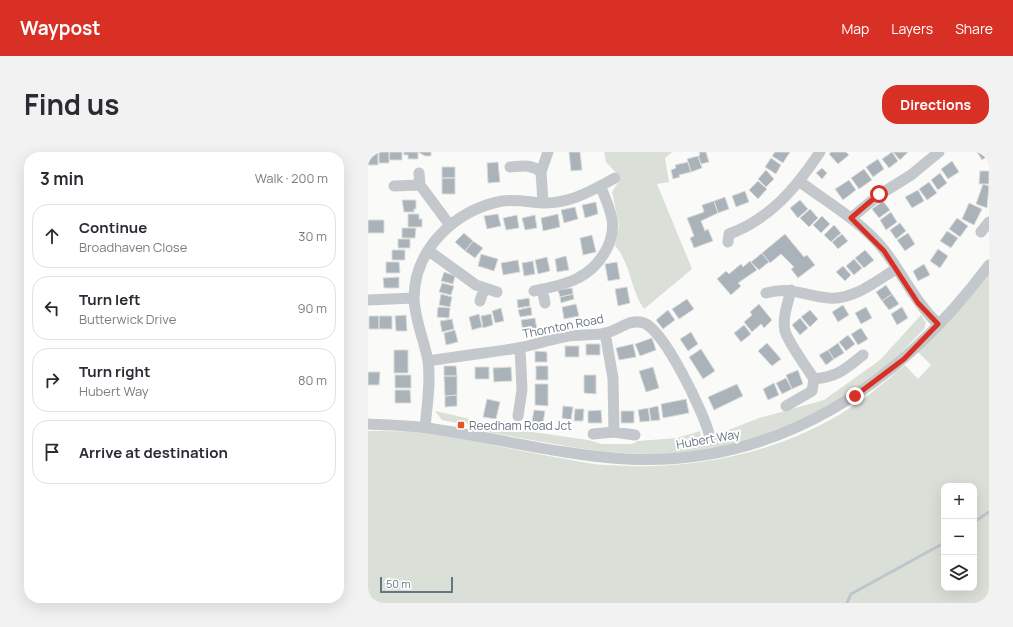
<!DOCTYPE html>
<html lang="en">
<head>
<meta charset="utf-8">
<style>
	:root { --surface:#fff; --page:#f2f2f3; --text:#2b2b33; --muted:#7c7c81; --line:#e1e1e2; --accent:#d93025 }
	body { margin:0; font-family:Manrope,sans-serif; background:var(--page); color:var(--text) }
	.controls { position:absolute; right:12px; bottom:12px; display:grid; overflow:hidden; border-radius:8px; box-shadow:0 4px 16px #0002 }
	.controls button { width:36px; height:36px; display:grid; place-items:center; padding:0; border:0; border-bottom:1px solid var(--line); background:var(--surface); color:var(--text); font:20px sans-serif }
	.scale { position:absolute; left:12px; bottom:10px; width:73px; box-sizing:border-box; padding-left:4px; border:2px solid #657683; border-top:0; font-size:11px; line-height:14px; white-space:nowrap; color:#657683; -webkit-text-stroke:3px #fff; paint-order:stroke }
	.stop { position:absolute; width:12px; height:12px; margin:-9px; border:3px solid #d93025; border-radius:50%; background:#fff }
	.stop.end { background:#d93025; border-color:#fff; box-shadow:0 1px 4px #0008 }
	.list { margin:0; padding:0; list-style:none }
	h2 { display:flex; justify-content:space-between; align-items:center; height:52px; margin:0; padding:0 16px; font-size:17px }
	h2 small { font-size:13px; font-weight:400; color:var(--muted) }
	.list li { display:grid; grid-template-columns:26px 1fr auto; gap:12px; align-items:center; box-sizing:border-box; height:64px; margin:0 8px 8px; padding:0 8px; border:1px solid var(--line); border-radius:16px }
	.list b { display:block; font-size:15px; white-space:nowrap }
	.list p { margin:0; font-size:13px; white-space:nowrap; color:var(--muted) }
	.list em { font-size:13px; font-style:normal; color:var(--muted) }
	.icon { flex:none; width:22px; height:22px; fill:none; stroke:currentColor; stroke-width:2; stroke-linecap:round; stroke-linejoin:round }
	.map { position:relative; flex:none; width:621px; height:451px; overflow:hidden; border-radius:16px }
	header { display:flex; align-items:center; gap:24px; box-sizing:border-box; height:56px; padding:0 20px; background:var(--accent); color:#fff }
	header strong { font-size:19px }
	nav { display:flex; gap:22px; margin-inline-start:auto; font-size:14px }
	.intro { display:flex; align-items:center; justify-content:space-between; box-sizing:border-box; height:96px; padding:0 24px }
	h1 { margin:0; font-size:28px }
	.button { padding:10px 18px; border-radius:16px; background:var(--accent); color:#fff; font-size:14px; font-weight:700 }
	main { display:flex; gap:24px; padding:0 24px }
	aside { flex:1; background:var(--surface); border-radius:16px; box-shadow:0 4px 16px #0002 }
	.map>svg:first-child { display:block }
	.green { fill:#dadfd7; fill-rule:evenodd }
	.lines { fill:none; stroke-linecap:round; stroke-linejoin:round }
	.stream { stroke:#bbc7cb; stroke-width:3 }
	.building { fill:#aab3b9; stroke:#dcdcda }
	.street { stroke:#c3c8cc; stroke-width:11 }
	.route { stroke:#d93025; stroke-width:5 }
	.poi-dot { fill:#e4572e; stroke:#fff; stroke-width:1.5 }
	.labels { text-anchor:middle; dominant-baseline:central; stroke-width:4; stroke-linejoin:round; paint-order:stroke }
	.street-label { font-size:12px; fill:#657683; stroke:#fff }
	.poi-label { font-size:12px; fill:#657683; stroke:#fff; text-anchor:start }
</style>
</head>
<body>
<header>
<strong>Waypost</strong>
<nav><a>Map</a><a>Layers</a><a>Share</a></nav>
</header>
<div class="intro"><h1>Find us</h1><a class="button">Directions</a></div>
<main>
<aside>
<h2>3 min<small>Walk · 200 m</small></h2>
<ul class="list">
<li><svg class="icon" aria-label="ahead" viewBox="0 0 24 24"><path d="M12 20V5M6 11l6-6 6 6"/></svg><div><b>Continue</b><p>Broadhaven Close</p></div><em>30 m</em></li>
<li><svg class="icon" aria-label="left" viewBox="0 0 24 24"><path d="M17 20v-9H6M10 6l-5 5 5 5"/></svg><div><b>Turn left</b><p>Butterwick Drive</p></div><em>90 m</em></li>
<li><svg class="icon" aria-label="right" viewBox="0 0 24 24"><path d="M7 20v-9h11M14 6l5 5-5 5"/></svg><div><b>Turn right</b><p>Hubert Way</p></div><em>80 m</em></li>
<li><svg class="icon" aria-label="arrive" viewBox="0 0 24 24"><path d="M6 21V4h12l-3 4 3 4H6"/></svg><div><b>Arrive at destination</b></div></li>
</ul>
</aside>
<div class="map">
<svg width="621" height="451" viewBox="0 0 621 451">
	<rect width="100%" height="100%" fill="#fafaf8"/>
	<!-- green -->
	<path class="green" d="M236,0H304L297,6L301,30L289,32L324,117L276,157C262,137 263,111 247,94L251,73L244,40L253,26L238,10Z
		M621,121V451H0V279C18,279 37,279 54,281C104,287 154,300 203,308C215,310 227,313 239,313C322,319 412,302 482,256C502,243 519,228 537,213L550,227L563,213L550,200L602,146ZM576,334H606V436H576Z
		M553,163L558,171L556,177C544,189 533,202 519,213C456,266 374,300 292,302C230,303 168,288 108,278L109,276L99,273V271L90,269L89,271L74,268L67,259L151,278L220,288L234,292H264L270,289L309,286L332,279L333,289L391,266L456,248L512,208Z"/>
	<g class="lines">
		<!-- stream -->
		<path class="stream" d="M606,370L621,360
			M479,451L483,442L576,391"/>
	</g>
	<!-- building -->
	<path class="building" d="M11,0H21V11H11Z
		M22,0H34V8H21Z
		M36,0H50V7H40V3H36Z
		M50,0H63V4H57Z
		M201,0H212L214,18L203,19Z
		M331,0H338L341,10L333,12L330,4L332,3Z
		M407,0H422L415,11L404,4Z
		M463,0H478L481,3L470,12L461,2Z
		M524,0L530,9L521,16L514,7Z
		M525,0H540L532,8Z
		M609,0H621V3L614,8Z
		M0,1H10V13H0Z
		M330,4L334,16L323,20L319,7Z
		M403,6L413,13L408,22L397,15Z
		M510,7L516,17L505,25L498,15Z
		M584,9L591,20L580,27L573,17Z
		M130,10L132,30L120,31L119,11Z
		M320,10L323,20L311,23L312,25L305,27L303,18L308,16L307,13Z
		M74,15H87V26H74Z
		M454,16L459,21L454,27L448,21Z
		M496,17L504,28L491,37L483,26Z
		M398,18L406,27L398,35L390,27Z
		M612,19H621V32H611Z
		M572,21L579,31L570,38L563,28Z
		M74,26H87V42H74Z
		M481,28L488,38L475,48L467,37Z
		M390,29L399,37L390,47L381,38Z
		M561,30L569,41L559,48L551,37Z
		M615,32L621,34L619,56L608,52Z
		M550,38L556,49L544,56L537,45Z
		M377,39L381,50L368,55L364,44Z
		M357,45L361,57L350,61L346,49Z
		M34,48H48V57H46V60H36Z
		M432,48L440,57L430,66L422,56Z
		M346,49L350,61L333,69L337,79L340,77L345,89L326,96L322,86L326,84L319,66L336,60L334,53Z
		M515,49L522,58L511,66L504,57Z
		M228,50L230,62L217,66L214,53Z
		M601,51L614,57L606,73L594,67Z
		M207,55L210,67L196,71L193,58Z
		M442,57L450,66L441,75L432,66Z
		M523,60L529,70L518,78L512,68Z
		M40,62H51V67H54V75H40Z
		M130,62L133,74L119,77L116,64Z
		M190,62L192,75L175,79L173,66Z
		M149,63L151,76L138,78L135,66Z
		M167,63L169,76L157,78L154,66Z
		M454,64L462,72L453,81L445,73Z
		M589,66L600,74L592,85L581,77Z
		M0,68H16V81H0Z
		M532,71L538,79L528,87L522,78Z
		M466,73L473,81L463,90L456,83Z
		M34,76H48L47,86H34Z
		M579,79L590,86L583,96L572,89Z
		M96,81L105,89L97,99L87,90Z
		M540,81L547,92L537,99L529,88Z
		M417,82L436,105L439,103L447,113L430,126L423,117L426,115L413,102L402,111L394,101Z
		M474,82L480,89L470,97L464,90Z
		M224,83L228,100L215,103L212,86Z
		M30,87H42V96H30Z
		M105,89L115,96L107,106L97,99Z
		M570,97L580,104L572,116L562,109Z
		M24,98H37V108H24Z
		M497,98L506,108L496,116L487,106Z
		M394,101L401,110L391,118L383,110Z
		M113,102L130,107L126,119L110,114Z
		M198,104L201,118L189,120L187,107Z
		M179,105L182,119L170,122L167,108Z
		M486,107L494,116L486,123L478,114Z
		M150,108L152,120L135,123L133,111Z
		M165,109L167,122L156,124L154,111Z
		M382,109L389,118L370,131L373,134L363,143L349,127L358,119L361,122L373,112L375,115Z
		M18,110H31L32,121H18Z
		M249,110L252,127L240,129L237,112Z
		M556,112L562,123L550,129L545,119Z
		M475,114L483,123L477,129L468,120Z
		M76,120L87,124L85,132L73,129Z
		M31,125V136H16L15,126Z
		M74,131L86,134L83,143L71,140Z
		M518,133L524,142L514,149L508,140Z
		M259,135L262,151L250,154L247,137Z
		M204,136L205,142L192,145L190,138Z
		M73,142L84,145L82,155L71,153Z
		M205,142L206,147L193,151L192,145Z
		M524,142L531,152L521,158L514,149Z
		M161,146L162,154L150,156L149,148Z
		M319,147L326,157L311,167L304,157Z
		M208,152L211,164L196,167L194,155Z
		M391,152L404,168L396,176L393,172L384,180L376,170L384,163L382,160Z
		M475,153L481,163L470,170L464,160Z
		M70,155L82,156L81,166L69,165Z
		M163,155L164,163L152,165L150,158Z
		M498,155L504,166L493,172L487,161Z
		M534,155L540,166L529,173L523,162Z
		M133,156L136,169L127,171L124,159Z
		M300,158L307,168L295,177L288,168Z
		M442,158L450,167L442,175L433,165Z
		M111,162L114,175L104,178L101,165Z
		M123,162L125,173L115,176L113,164Z
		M38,163L39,179H28L27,164Z
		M1,164H11V177H1Z
		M11,164H24V177H11Z
		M167,166L169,178L155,180L153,168Z
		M432,166L440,176L432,183L424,173Z
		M84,167L86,177L74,180L72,169Z
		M376,173L383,182L373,190L366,181Z
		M493,176L500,187L490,193L483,182Z
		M87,178L90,190L78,193L76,181Z
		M323,180L330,192L320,199L312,187Z
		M480,183L487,192L478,199L471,190Z
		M284,186L288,198L272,204L267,192Z
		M399,191L413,207L404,214L390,199Z
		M470,191L476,201L466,207L460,198Z
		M218,192H232V203H218Z
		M265,192L268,205L251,208L248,196Z
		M197,194H211V205H197Z
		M333,197L347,219L335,227L321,205Z
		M26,198H40V221H26Z
		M460,198L466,207L458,213L451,203Z
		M167,199L179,200V210H167Z
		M76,214H88L89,224H76Z
		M168,214H180V228H168Z
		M107,215H121V227H107Z
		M143,215L144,229L126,230L125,216Z
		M285,215L291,236L278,240L271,219Z
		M430,218L435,232L424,237L418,223Z
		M0,220H12L11,233H0Z
		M27,223H43V236H27Z
		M216,223H228V242L216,241Z
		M76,224H89V243L77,244Z
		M418,226L424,237L414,242L408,231Z
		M406,231L411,243L400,248L395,237Z
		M167,232H180V254L167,253Z
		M369,232L375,244L346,258L340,245Z
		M27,238H42L43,251H27Z
		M89,243V254L77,255V244Z
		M119,247L132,250L128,267L115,265Z
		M318,247L321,261L295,266L293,252Z
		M195,254L205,255L203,268L194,266Z
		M290,254L292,268L283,269L281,256Z
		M280,256L282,269L272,270L270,258Z
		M207,257H216L215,269H206Z
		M166,258L177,259L174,277L163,275Z
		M233,258L234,271H220V259Z
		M253,259H266V271H253Z"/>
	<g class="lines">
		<!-- street -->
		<path class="street" d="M142,15C154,14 163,12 173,20
			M51,21L52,33L81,72
			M431,29C460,51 493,69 516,98C535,122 547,150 570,172
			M26,34L52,33
			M175,51L173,20L180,0
			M483,66L511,43L543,23L571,0
			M613,80L621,70
			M360,90L361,82C402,67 428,36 452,0
			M61,99L108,133L129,140
			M174,137L177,151
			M166,139C180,136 197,133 210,126C230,116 248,91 244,67C242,56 237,46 233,35
			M398,141C424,134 437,144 461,146C486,148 508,129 528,117
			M0,148L46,146
			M112,149L116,137
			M237,181L245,226L246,280
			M60,209C90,204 120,201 150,196C167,193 183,187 200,184C212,182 225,184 237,181C251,179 260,166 276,171C296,178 336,261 341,282
			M446,227C469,225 478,217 495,203
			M418,254L444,239L446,227C439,216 420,190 417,179C414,166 420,151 423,138
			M150,264L154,238L152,196
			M0,272C19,273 40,273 59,276C125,285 191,303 258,307C411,315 533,231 621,113
			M57,275C59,254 63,230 60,209C56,188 47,168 46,147C46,96 88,58 134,49C148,47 160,50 174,51C202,52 223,39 247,26
			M225,282L246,280L267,283"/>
	</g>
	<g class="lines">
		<!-- route -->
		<path class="route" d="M487,244L536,207L570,172L550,151L516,99L483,66L511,42"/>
	</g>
	<!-- markers -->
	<rect class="poi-dot" x="89" y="269" width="8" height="8" rx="2"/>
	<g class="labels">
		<!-- street labels -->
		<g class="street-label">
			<text transform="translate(195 174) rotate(-11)">Thornton Road</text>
			<text transform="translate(340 287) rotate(-10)">Hubert Way</text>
		</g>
		<!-- poi labels -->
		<g class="poi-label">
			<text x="101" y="273">Reedham Road Jct</text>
		</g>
	</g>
</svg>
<div class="controls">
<button>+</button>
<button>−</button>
<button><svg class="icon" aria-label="layers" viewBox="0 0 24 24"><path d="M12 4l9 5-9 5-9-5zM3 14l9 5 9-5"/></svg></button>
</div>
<div class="scale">50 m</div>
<div class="stop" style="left:511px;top:42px"></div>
<div class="stop end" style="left:487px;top:244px"></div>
</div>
</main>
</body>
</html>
